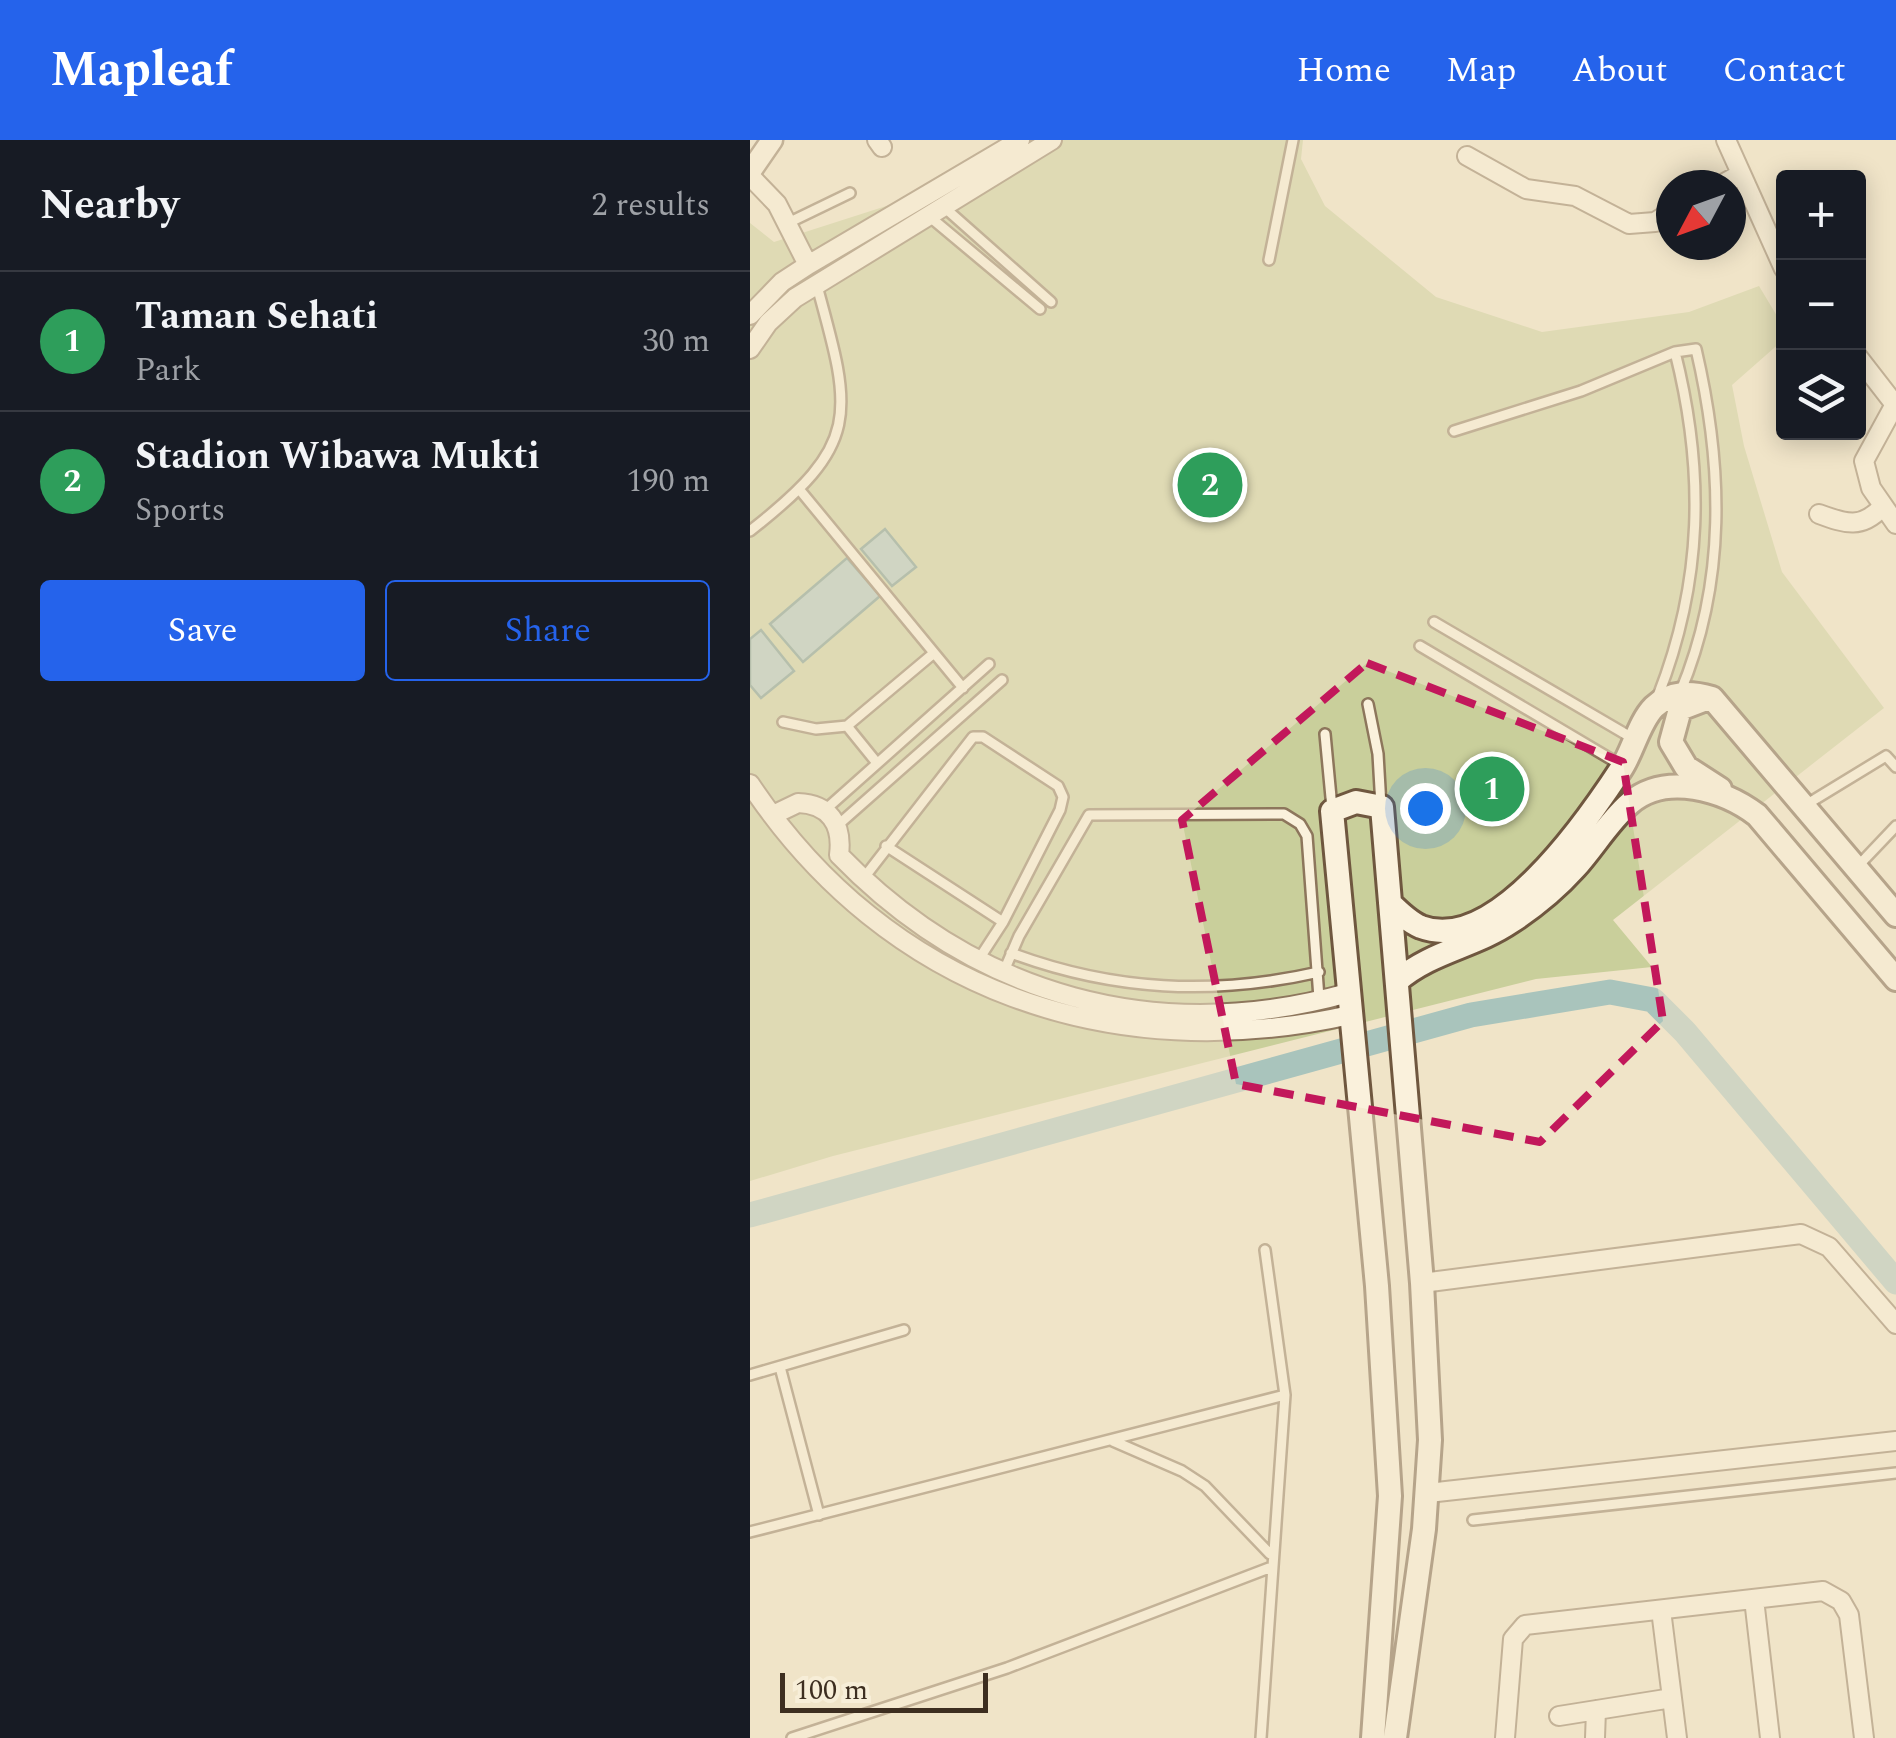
<!DOCTYPE html>
<html lang="en">
<head>
<meta charset="utf-8">
<style>
	:root { --surface:#171b24; --page:#242831; --text:#f1f3f6; --muted:#9ea1a6; --line:#363941; --accent:#2563eb }
	body { margin:0; font-family:Spectral,serif; background:var(--page); color:var(--text) }
	.controls { position:absolute; right:30px; top:30px; display:grid; overflow:hidden; border-radius:10px; box-shadow:0 5px 25px #0003 }
	.controls button { width:90px; height:90px; display:grid; place-items:center; padding:0; border:0; border-bottom:2px solid var(--line); background:var(--surface); color:var(--text); font:50px sans-serif }
	.compass { position:absolute; left:906px; top:30px; width:90px; height:90px; border-radius:50%; background:var(--surface); box-shadow:0 5px 25px #0003; rotate:229deg }
	.scale { position:absolute; left:30px; bottom:25px; width:208px; box-sizing:border-box; padding-left:10px; border:5px solid #3d2e20; border-top:0; font-size:28px; line-height:35px; white-space:nowrap; color:#3d2e20; -webkit-text-stroke:8px #f7eed8; paint-order:stroke }
	.you { position:absolute; left:675px; top:668px; width:35px; height:35px; margin:-25px; border:8px solid #fff; border-radius:50%; background:#1a73e8; box-shadow:0 0 0 15px #1a73e833 }
	.badge { display:grid; place-items:center; width:65px; height:65px; border-radius:50%; background:var(--accent); color:#fff; font-size:32px; font-weight:700 }
	.pin { position:absolute; translate:-50% -50%; border:5px solid #fff; box-shadow:0 2px 10px #0006 }
	.list { margin:0; padding:0; list-style:none }
	h2 { display:flex; justify-content:space-between; align-items:center; height:130px; margin:0; padding:0 40px; font-size:42px }
	h2 small { font-size:32px; font-weight:400; color:var(--muted) }
	.list li { display:grid; grid-template-columns:65px 1fr auto; gap:30px; align-items:center; box-sizing:border-box; height:140px; padding:0 40px; border-top:2px solid var(--line) }
	.list b { display:block; font-size:38px; white-space:nowrap }
	.list p { margin:0; font-size:32px; white-space:nowrap; color:var(--muted) }
	.list em { font-size:32px; font-style:normal; color:var(--muted) }
	.actions { display:flex; gap:20px; padding:30px 40px }
	.actions a { flex:1; padding:22px 0; border:2px solid var(--accent); border-radius:10px; text-align:center; font-size:35px; color:var(--accent) }
	.actions .main { background:var(--accent); color:#fff }
	.icon { flex:none; width:55px; height:55px; fill:none; stroke:currentColor; stroke-width:2; stroke-linecap:round; stroke-linejoin:round }
	.map { position:relative; flex:none; width:1146px; height:1598px; overflow:hidden }
	header { display:flex; align-items:center; gap:60px; box-sizing:border-box; height:140px; padding:0 50px; background:var(--accent); color:#fff }
	header strong { font-size:48px }
	nav { display:flex; gap:55px; margin-inline-start:auto; font-size:35px }
	main { display:flex }
	aside { flex:1; background:var(--surface) }
	.map>svg:first-child { display:block }
	.green { fill:#c9cf9b }
	.water { fill:#a9c4bc; stroke:#6f938a; stroke-width:2.5 }
	.lines { fill:none; stroke-linecap:round; stroke-linejoin:round }
	.river { stroke:#a9c4bc; stroke-width:25 }
	.service-casing { stroke:#8d765c; stroke-width:14 }
	.minor-casing { stroke:#8d765c; stroke-width:22 }
	.tertiary-casing { stroke:#8d765c; stroke-width:25 }
	.secondary-casing { stroke:#6f573f; stroke-width:28 }
	.service { stroke:#faf1dc; stroke-width:9 }
	.minor { stroke:#faf1dc; stroke-width:18 }
	.tertiary { stroke:#faf1dc; stroke-width:20 }
	.secondary { stroke:#faf1dc; stroke-width:22 }
	.marked { fill:none; stroke:#c2185b; stroke-width:8; stroke-dasharray:20 12; stroke-linejoin:round }
</style>
</head>
<body>
<header>
<strong>Mapleaf</strong>
<nav><a>Home</a><a>Map</a><a>About</a><a>Contact</a></nav>
</header>
<main>
<aside>
<h2>Nearby<small>2 results</small></h2>
<ul class="list">
<li><span class="badge" style="background:#2e9e5b">1</span><div><b>Taman Sehati</b><p>Park</p></div><em>30 m</em></li>
<li><span class="badge" style="background:#2e9e5b">2</span><div><b>Stadion Wibawa Mukti</b><p>Sports</p></div><em>190 m</em></li>
</ul>
<div class="actions"><a class="main">Save</a><a>Share</a></div>
</aside>
<div class="map">
<svg width="1146" height="1598" viewBox="0 0 1146 1598">
	<rect width="100%" height="100%" fill="#f0e4c8"/>
	<!-- green -->
	<path class="green" d="M251,0H553L551,19L575,66L686,157L792,192L939,172L1009,146L1033,186V200L982,245L994,306L1032,432L1134,568L863,780L902,827L786,839L83,1016L0,1041V83L24,102L180,52Z"/>
	<!-- water -->
	<path class="water" d="M135,389L166,427L142,446L111,409Z
		M97,418L130,456L53,522L20,484Z
		M11,490L44,531L11,558L0,545V499Z"/>
	<g class="lines">
		<!-- river -->
		<path class="river" d="M0,1075L721,875L860,852L903,860L935,892L1146,1142"/>
		<!-- service casing -->
		<g class="service-casing">
			<path id="service" d="M195,68L301,162
				M180,77L290,169
				M38,83L100,53
				M519,120L543,0
				M704,291L831,251L925,212L946,209C973,325 977,441 930,553
				M49,349L213,548
				M0,391C111,304 103,276 67,146
				M684,482L884,599
				M670,506L871,625
				M908,556C953,441 955,331 925,212
				M618,564L628,614L631,666
				M33,582L66,589L97,586L184,513
				M97,586L127,623
				M575,594L582,668
				M1054,666L1136,616L1146,627
				M75,670L239,524
				M88,685L252,540
				M136,706L253,782
				M1108,726L1146,686
				M113,739L223,597H233L308,646L313,657L310,670L253,782L229,819
				M261,813C363,851 463,856 569,832
				M254,831L269,796L339,675L534,674L550,684L557,696L569,858
				M30,1227L69,1375
				M0,1235L154,1190
				M363,1301L432,1331L455,1346L520,1414
				M723,1380L1146,1333
				M0,1392L535,1255
				M42,1598L257,1528L519,1428
				M511,1598L535,1255L515,1110"/>
		</g>
		<!-- minor casing -->
		<g class="minor-casing">
			<path id="minor" d="M127,0L132,7
				M976,0L1034,129
				M717,16L776,49L825,56L879,84L905,82L921,72
				M0,36L27,64L58,125
				M971,45L991,34
				M0,175L32,142L58,125L270,0
				M0,209L18,183L45,158L302,0
				M1108,217L1146,266
				M1144,266L1114,321L1121,348L1146,384
				M1069,374C1096,384 1112,389 1132,367
				M0,644C138,851 362,928 600,875
				M23,675L48,663C79,664 93,684 89,715C227,857 407,906 598,853
				M672,1143L1051,1094L1079,1107L1146,1184
				M678,1353L1146,1301
				M1004,1459L1020,1598
				M911,1470L927,1598
				M809,1576L922,1558
				M755,1598L763,1499L775,1485L1073,1451L1091,1461L1099,1475L1114,1598
				M845,1598L846,1570"/>
		</g>
		<!-- tertiary casing -->
		<g class="tertiary-casing">
			<path id="tertiary" d="M0,32L22,0"/>
		</g>
		<!-- secondary casing -->
		<g class="secondary-casing">
			<path id="secondary" d="M956,559L930,569L921,602L936,627L970,649
				M640,763C649,772 659,782 671,787C745,815 837,681 871,629C883,611 889,582 904,567C921,551 941,552 962,558L1146,775
				M647,841C682,811 724,807 761,782C784,767 807,748 825,728C844,707 859,681 880,663C916,632 974,650 1007,675L1146,839
				M623,1598L640,1356L627,1146L582,671L606,662L632,667L672,1143L680,1300L674,1389L645,1598"/>
		</g>
		<!-- service -->
		<use href="#service" class="service"/>
		<!-- minor -->
		<use href="#minor" class="minor"/>
		<!-- tertiary -->
		<use href="#tertiary" class="tertiary"/>
		<!-- secondary -->
		<use href="#secondary" class="secondary"/>
	</g>
	<!-- marked area -->
	<path d="M0 0H1146V1598H0ZM617,523L873,622L913,881L790,1002L486,944L432,680Z" fill="#f0e4c8" fill-opacity=".55" fill-rule="evenodd"/>
	<path class="marked" d="M617,523L873,622L913,881L790,1002L486,944L432,680Z"/>
</svg>
<div class="controls">
<button>+</button>
<button>−</button>
<button><svg class="icon" aria-label="layers" viewBox="0 0 24 24"><path d="M12 4l9 5-9 5-9-5zM3 14l9 5 9-5"/></svg></button>
</div>
<svg class="compass" viewBox="-18 -18 36 36"><path d="M0-13l5 13h-10z" fill="#e53935"/><path d="M0 13l5-13h-10z" fill="#9ea1a6"/></svg>
<div class="scale">100 m</div>
<div class="you"></div>
<div class="pin badge" style="left:742px;top:649px;background:#2e9e5b">1</div>
<div class="pin badge" style="left:460px;top:345px;background:#2e9e5b">2</div>
</div>
</main>
</body>
</html>
